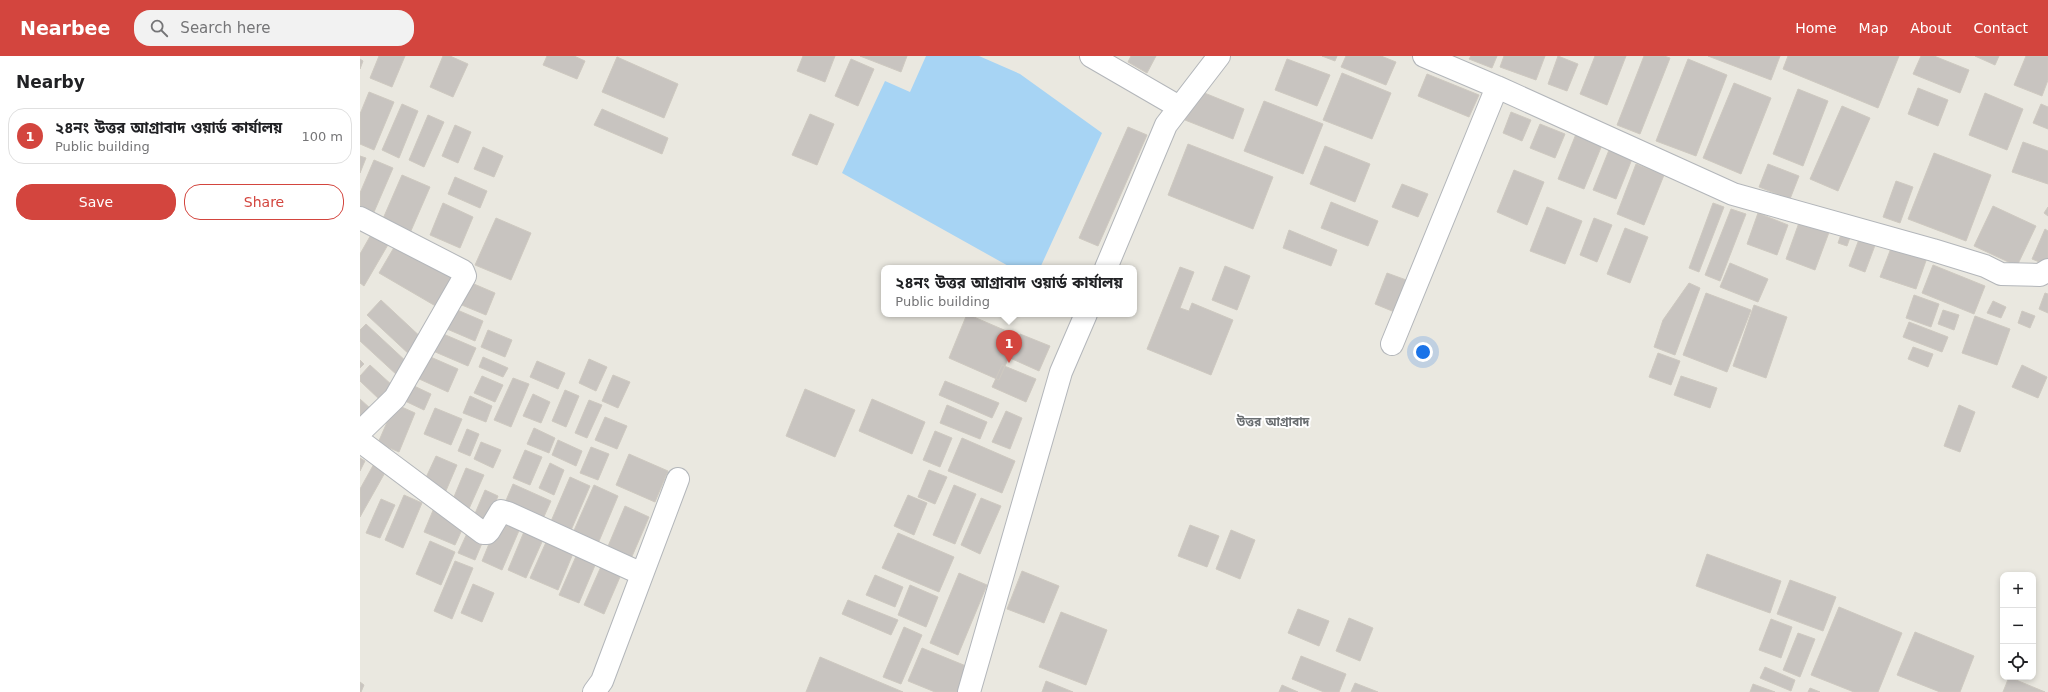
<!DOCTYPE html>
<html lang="en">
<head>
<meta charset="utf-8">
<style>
	:root { --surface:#fff; --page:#f2f2f2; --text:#202124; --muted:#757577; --line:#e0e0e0; --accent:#d3453e }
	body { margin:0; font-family:"DejaVu Sans","Noto Sans Bengali",sans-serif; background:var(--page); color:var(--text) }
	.controls { position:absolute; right:12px; bottom:12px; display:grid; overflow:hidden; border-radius:8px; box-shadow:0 2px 6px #0003 }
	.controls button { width:36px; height:36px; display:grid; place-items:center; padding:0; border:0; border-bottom:1px solid var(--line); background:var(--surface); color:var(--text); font:20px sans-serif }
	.you { position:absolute; left:1063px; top:296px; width:14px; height:14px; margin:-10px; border:3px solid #fff; border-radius:50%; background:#1a73e8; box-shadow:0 0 0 6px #1a73e833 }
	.badge { display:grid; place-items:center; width:26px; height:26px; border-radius:50%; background:var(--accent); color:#fff; font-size:13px; font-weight:700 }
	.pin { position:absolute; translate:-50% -33px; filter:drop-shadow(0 1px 2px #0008) }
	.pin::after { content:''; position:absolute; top:21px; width:14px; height:12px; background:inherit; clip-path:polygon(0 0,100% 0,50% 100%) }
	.popup { position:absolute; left:521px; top:209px; width:256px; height:52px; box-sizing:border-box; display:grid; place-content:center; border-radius:8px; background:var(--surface); filter:drop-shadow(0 1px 3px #0005); font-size:13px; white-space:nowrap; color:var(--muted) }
	.popup b { font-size:15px; color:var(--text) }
	.popup::after { content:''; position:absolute; left:50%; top:100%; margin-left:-8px; border:8px solid transparent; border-top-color:var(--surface) }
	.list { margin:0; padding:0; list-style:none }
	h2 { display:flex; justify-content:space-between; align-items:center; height:52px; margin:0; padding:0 16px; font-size:17px }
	h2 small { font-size:13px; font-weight:400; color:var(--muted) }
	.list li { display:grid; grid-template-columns:26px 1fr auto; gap:12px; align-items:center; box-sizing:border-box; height:56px; margin:0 8px 8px; padding:0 8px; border:1px solid var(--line); border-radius:16px }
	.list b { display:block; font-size:15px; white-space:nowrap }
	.list p { margin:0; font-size:13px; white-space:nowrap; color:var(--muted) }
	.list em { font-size:13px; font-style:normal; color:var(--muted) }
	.actions { display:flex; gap:8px; padding:12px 16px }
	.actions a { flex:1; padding:9px 0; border:1px solid var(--accent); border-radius:16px; text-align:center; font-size:14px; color:var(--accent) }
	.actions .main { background:var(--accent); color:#fff }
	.icon { flex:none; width:22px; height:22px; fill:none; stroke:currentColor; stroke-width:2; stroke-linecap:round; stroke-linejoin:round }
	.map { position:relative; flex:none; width:1688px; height:636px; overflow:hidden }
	header { display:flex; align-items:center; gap:24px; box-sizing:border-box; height:56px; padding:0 20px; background:var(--accent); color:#fff }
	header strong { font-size:19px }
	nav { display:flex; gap:22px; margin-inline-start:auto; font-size:14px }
	.search { width:280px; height:36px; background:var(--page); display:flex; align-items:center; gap:10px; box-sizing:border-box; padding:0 14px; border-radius:16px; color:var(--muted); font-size:15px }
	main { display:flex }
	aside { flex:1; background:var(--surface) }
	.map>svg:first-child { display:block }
	.water { fill:#a7d4f4 }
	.building { fill:#c8c4c0; stroke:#cec9c0 }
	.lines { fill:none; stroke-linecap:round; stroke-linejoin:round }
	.minor-casing { stroke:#b3b6ba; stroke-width:24 }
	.minor { stroke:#fff; stroke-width:22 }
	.labels { text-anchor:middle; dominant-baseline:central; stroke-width:4; stroke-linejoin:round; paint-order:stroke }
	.neighbourhood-label { font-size:12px; font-weight:bold; fill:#6a6e71; stroke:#fff }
</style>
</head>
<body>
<header>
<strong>Nearbee</strong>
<div class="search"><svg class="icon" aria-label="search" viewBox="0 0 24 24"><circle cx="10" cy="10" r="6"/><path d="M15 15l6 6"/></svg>Search here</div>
<nav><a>Home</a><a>Map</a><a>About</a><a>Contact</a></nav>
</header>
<main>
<aside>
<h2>Nearby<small></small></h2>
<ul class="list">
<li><span class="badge">1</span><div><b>২৪নং উত্তর আগ্রাবাদ ওয়ার্ড কার্যালয়</b><p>Public building</p></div><em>100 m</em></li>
</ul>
<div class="actions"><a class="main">Save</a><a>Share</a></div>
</aside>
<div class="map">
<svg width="1688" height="636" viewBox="0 0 1688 636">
	<rect width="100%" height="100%" fill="#eae8e0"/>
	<!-- water -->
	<path class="water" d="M566,0H619L660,18L742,77L680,212H652L482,117L525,25L550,36Z"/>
	<!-- building -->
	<path class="building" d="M19,0H45L32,31L10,22Z
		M83,0H90L108,8L93,41L70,31Z
		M187,0H214L225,5L217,23L183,9Z
		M443,0H475L465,26L437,15Z
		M500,0H547L541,16Z
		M771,0H796L787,17L768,6Z
		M962,0H977L975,5Z
		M986,0H1021L1036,6L1026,29L981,11Z
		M1111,0H1137L1132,12L1109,3Z
		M1144,0H1185L1176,24L1140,11Z
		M1198,0L1218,8L1207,35L1188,28Z
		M1235,0H1266L1247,49L1220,38Z
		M1284,0H1304L1310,2L1280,78L1257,69Z
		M1348,0H1420L1411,24Z
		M1428,0H1539L1518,52L1423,13Z
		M1561,0H1574L1609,14L1600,37L1553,18Z
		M1615,0H1639L1635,9Z
		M1666,0H1688V24L1682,40L1654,29Z
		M257,1L318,28L304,62L242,36Z
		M0,3L3,5L0,13Z
		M491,3L514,13L498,50L475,40Z
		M927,3L970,19L957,50L915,34Z
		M1328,3L1367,19L1336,100L1296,85Z
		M982,17L1031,37L1012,83L963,64Z
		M1067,18L1119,39L1109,61L1058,40Z
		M1374,27L1411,42L1381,118L1343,102Z
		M1558,32L1588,44L1578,70L1548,58Z
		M1438,33L1468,45L1443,110L1413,98Z
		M837,34L884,53L873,83L825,64Z
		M9,36L34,46L14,94L0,88V58Z
		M1625,37L1663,53L1647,94L1609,79Z
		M904,45L963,68L943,118L884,95Z
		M42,48L58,55L39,102L22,94Z
		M1681,48L1688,51V73L1673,67Z
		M1482,50L1510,62L1478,135L1450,123Z
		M242,53L308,82L302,98L234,69Z
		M1151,56L1171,64L1162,85L1143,77Z
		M450,58L474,68L457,109L432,99Z
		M68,59L84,66L64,111L49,104Z
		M1180,68L1205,78L1195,102L1170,92Z
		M95,69L111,76L98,107L82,100Z
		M768,71L787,79L738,190L719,182Z
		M1216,78L1242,89L1224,133L1198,123Z
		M1663,86L1688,95V128L1652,116Z
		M828,88L913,121L893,173L808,139Z
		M965,90L1010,108L995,146L950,128Z
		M123,91L143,100L134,121L114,113Z
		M1249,94L1272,103L1256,143L1233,134Z
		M1574,97L1631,119L1606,185L1548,163Z
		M0,100L6,102L0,117Z
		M14,104L33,112L14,156L0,150V137Z
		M1276,108L1304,119L1284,169L1257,158Z
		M1408,108L1439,120L1430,143L1399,131Z
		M1154,114L1184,126L1167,169L1137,156Z
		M42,119L70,131L50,177L22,165Z
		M95,121L127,135L120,152L88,138Z
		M1536,125L1553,131L1540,167L1523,161Z
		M1042,128L1068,138L1058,161L1032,151Z
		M971,146L1018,165L1008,190L961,172Z
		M83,147L113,161L100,192L70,179Z
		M1353,147L1364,151L1339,216L1329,212Z
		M1633,150L1676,170L1657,210L1614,190Z
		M1187,151L1222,165L1205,208L1170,195Z
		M1688,151V160L1684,157Z
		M1371,153L1386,158L1360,225L1345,219Z
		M1398,157L1428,169L1417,199L1387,188Z
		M1441,161L1471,171L1455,214L1426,203Z
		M136,162L171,177L151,224L115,209Z
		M1234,162L1252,169L1237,206L1220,199Z
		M1265,172L1288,181L1270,227L1247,218Z
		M1483,173L1492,176L1487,190L1478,187Z
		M1685,173L1688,175V204L1684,208L1672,203Z
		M929,174L977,194L971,210L923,192Z
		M12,177L29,187L4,230L0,227V198Z
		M1501,178L1517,184L1505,216L1489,210Z
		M1533,187L1568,199L1556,233L1520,221Z
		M36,188L96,223L79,252L19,217Z
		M1370,207L1408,223L1398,246L1360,231Z
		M1573,209L1625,230L1614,258L1562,237Z
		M865,210L890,220L877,254L852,244Z
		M820,211L834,216L820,252L829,255L832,247L873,264L851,319L787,293Z
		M1027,217L1049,225L1037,257L1015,248Z
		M107,225L135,237L126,259L97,247Z
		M1329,227L1340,232L1315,299L1294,291L1303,264Z
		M1346,237L1391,254L1367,316L1323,299Z
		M1685,237L1688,238V257L1679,253Z
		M1554,239L1579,248L1571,271L1546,262Z
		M21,244L65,285L51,300L7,259Z
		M1633,245L1646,251L1641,262L1627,257Z
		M1394,249L1427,261L1406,322L1373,310Z
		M95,253L123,265L115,285L87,273Z
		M1583,254L1599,259L1594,274L1578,268Z
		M1662,255L1675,260L1670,272L1658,267Z
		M607,258L658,280L639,324L589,302Z
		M1615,260L1650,273L1637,309L1602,297Z
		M1549,266L1588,281L1582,296L1543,281Z
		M6,268L49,308L38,320L0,285V274Z
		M128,274L152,284L145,301L121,291Z
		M81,277L116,292L108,310L73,295Z
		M660,278L690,290L679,315L650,302Z
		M1553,291L1573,298L1568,311L1548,303Z
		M1298,297L1320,305L1311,329L1289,321Z
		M66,299L98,313L88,336L57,322Z
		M123,301L148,312L143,321L119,311Z
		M229,303L247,311L236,335L219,327Z
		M0,304L4,308L0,312Z
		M177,305L205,317L198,333L170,321Z
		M10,309L33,330L20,344L0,325V320Z
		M642,309L676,323L666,346L632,331Z
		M1662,309L1687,321L1678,342L1652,331Z
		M253,319L270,326L258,352L242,345Z
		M122,320L143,329L135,346L114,337Z
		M1321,320L1357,332L1350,352L1314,339Z
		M153,322L169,328L151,371L134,364Z
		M585,325L639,347L632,362L579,339Z
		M52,329L71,338L64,354L45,345Z
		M445,333L495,354L475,401L426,380Z
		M205,334L219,340L206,371L192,365Z
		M173,338L190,346L181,367L163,360Z
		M110,340L132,350L126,366L103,357Z
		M0,343L11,353L0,365Z
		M512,343L565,366L552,398L499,375Z
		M229,344L242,349L227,382L215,377Z
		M35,348L55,357L39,396L18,387Z
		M587,349L627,366L620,383L580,367Z
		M1599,349L1615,356L1600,396L1584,390Z
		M75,352L102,363L91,389L64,378Z
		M646,355L662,362L650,393L632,386Z
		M245,361L267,370L257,393L235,384Z
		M174,372L195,382L189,397L167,388Z
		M107,373L119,378L110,400L98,395Z
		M575,375L592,382L580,411L563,404Z
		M602,382L655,405L642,437L588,415Z
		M198,384L222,395L216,410L192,399Z
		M121,386L141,394L133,412L114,403Z
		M231,391L249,398L238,424L220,417Z
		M165,394L182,401L170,429L153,422Z
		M269,398L308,415L295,446L256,429Z
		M76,400L97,409L85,437L63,428Z
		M0,402L5,405L0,415Z
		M15,406L27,413L0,461V433Z
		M190,407L204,414L194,439L179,432Z
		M106,412L124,419L108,455L91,448Z
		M569,414L587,421L575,448L558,441Z
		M210,421L230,430L209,479L189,470Z
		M153,428L191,445L182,465L144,449Z
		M234,429L258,440L237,490L212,479Z
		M594,429L616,438L595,488L573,479Z
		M125,434L138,440L128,466L114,460Z
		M44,439L62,447L43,492L25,484Z
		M548,439L567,447L554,479L534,470Z
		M621,442L641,450L620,498L601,489Z
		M21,443L35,449L20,482L6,477Z
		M265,450L289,461L270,505L246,495Z
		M74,452L106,465L95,489L64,476Z
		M140,461L161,470L142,514L122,505Z
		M830,469L859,480L847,511L818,500Z
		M166,471L185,479L166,522L148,514Z
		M109,473L125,480L115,504L98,497Z
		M871,474L895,484L880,523L856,513Z
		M538,477L594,501L579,536L522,512Z
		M187,484L214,495L198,534L170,522Z
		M70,485L95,496L81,529L56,518Z
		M217,498L236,507L219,547L199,539Z
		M1347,498L1421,525L1410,557L1336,530Z
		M95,505L113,512L92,563L74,555Z
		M243,506L263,514L244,558L224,549Z
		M662,515L699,530L684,567L647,553Z
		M599,517L627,529L598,599L570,587Z
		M515,519L543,531L535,551L506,539Z
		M1430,524L1476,541L1463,575L1417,558Z
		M113,528L134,537L122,566L101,557Z
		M550,529L578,541L566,571L538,559Z
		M488,544L538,564L531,579L482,558Z
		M1479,551L1542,577L1518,636H1494L1451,619Z
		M938,553L969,565L959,590L928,577Z
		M701,556L747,574L726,629L679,611Z
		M989,562L1013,572L1000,605L976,595Z
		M1411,563L1432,571L1421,602L1399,594Z
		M544,571L562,579L541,628L523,621Z
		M1555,576L1614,600L1600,636H1580L1537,619Z
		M1438,577L1455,583L1440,621L1423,614Z
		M562,592L611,612L600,636H575L548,625Z
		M941,600L986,618L979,636H964L932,623Z
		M460,601L543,636H446Z
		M1405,611L1435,624L1431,635L1400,622Z
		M1649,621L1685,636H1643Z
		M686,625L713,636H682Z
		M0,626L4,629L1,636H0Z
		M995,627L1018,636H991Z
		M1393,628L1415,636H1390Z
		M922,629L938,636H919Z
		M1450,632L1460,636H1448Z"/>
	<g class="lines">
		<!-- minor casing -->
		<g class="minor-casing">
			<path id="minor" d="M731,0L819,51
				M1064,0L1137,31
				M0,162L103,215L105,220L35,342L0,376
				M746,212L806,69L859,0
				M1032,288L1137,31L1373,138L1573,194L1625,210L1641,218L1680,219L1688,214
				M0,385L123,477H127L129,475L141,455L148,457L282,518
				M234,636L242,625L318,423
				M609,636L701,316L726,258"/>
		</g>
		<!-- minor -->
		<use href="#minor" class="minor"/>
	</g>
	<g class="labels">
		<!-- neighbourhood labels -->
		<g class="neighbourhood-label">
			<text x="913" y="366">উত্তর আগ্রাবাদ</text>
		</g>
	</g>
</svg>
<div class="controls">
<button>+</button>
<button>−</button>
<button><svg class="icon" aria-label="locate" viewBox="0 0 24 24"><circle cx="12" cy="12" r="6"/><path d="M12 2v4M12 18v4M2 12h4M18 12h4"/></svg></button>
</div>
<div class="you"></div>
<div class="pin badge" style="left:649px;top:307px">1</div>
<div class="popup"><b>২৪নং উত্তর আগ্রাবাদ ওয়ার্ড কার্যালয়</b>Public building</div>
</div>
</main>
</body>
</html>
